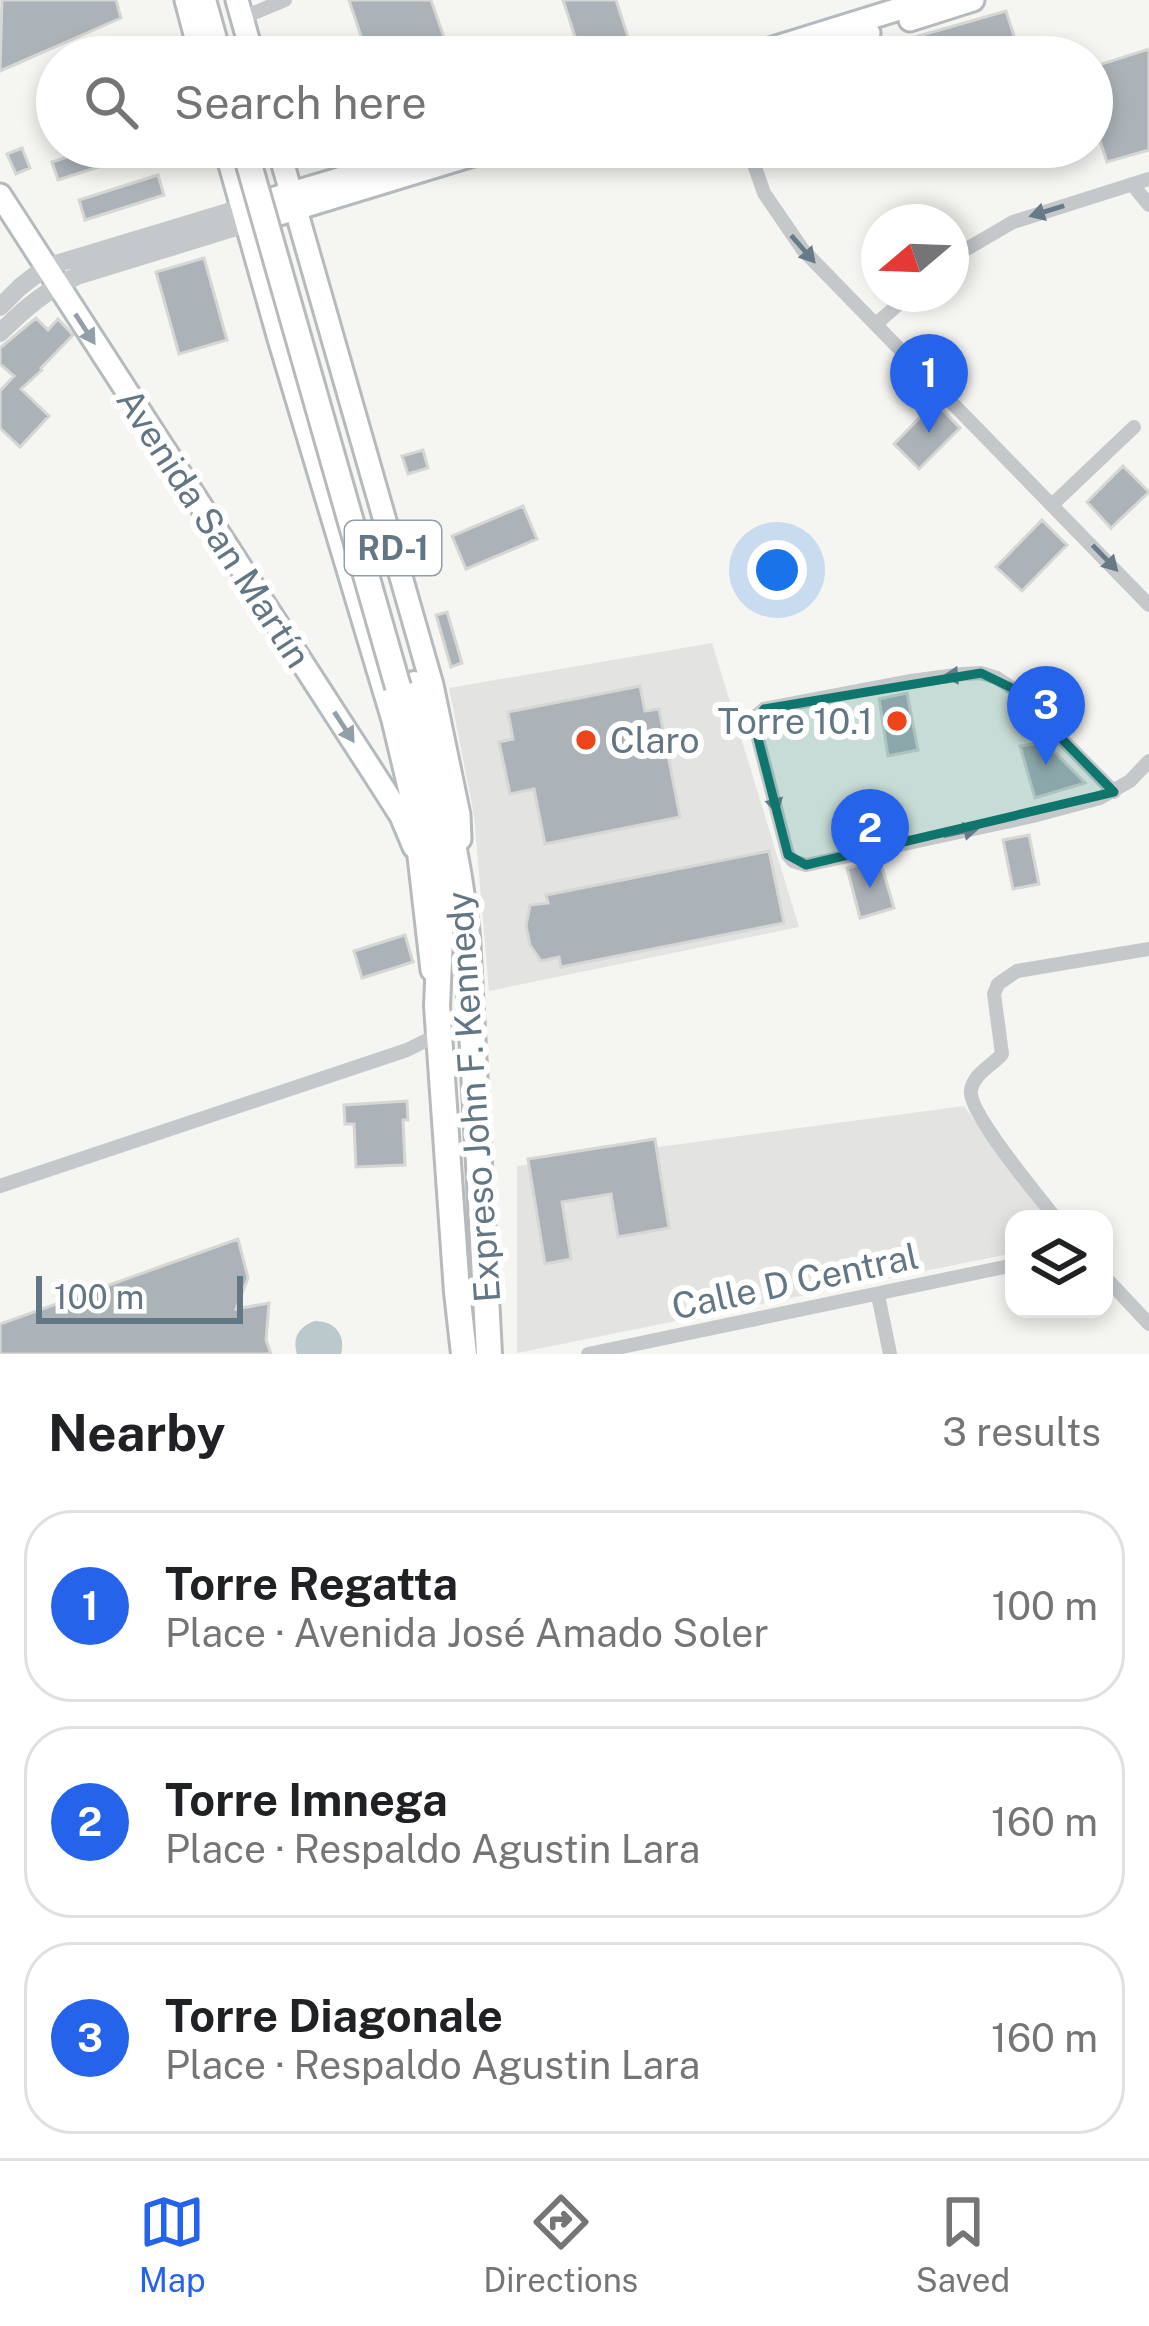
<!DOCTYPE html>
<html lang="en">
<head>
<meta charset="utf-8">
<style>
	:root { --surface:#fff; --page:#f2f2f2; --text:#202124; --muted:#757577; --line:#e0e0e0; --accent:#2563eb }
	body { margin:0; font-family:"Public Sans",sans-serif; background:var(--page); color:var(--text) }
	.controls { position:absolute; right:36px; bottom:36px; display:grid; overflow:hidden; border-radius:24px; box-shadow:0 6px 18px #0003 }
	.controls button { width:108px; height:108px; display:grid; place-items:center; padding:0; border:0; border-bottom:3px solid var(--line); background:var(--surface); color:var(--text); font:60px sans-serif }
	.compass { position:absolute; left:861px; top:204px; width:108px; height:108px; border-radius:50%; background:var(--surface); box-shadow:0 6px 18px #0003; rotate:251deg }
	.scale { position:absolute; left:36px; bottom:30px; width:207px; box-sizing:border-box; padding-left:12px; border:6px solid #627684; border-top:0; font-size:33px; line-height:42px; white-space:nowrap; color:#627684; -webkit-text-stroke:9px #fff; paint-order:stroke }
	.you { position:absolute; left:777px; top:570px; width:42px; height:42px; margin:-30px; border:9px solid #fff; border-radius:50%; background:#1a73e8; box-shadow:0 0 0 18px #1a73e833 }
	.badge { display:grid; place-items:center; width:78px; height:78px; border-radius:50%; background:var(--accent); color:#fff; font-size:39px; font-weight:700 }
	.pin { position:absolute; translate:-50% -99px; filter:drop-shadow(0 3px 6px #0008) }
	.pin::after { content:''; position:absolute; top:63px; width:42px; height:36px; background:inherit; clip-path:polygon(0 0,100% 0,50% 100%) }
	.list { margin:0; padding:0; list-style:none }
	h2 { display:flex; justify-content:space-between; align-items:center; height:156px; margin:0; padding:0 48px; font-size:51px }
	h2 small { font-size:39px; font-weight:400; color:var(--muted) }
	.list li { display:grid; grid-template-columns:78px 1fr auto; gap:36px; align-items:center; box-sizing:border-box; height:192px; margin:0 24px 24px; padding:0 24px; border:3px solid var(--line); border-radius:48px }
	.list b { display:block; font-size:45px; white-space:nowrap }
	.list p { margin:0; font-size:39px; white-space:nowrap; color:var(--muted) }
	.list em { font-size:39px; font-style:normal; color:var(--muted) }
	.icon { flex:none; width:66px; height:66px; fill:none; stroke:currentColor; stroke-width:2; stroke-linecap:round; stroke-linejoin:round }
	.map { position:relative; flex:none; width:1149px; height:1354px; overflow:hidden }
	.search { position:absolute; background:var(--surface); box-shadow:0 6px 18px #0003; left:36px; right:36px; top:36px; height:132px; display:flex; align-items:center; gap:30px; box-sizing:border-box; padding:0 42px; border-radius:66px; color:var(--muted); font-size:45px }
	.sheet { height:804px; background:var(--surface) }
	nav { display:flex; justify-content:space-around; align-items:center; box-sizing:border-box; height:168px; border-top:3px solid var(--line); background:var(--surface); font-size:33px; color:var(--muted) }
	nav a { display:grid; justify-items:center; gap:6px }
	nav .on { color:var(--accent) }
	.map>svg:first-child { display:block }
	.built { fill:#e3e4e2 }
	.water { fill:#bbc8cc }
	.building { fill:#abb3b9; stroke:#d6d6d4; stroke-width:3 }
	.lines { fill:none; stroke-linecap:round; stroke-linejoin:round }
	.secondary-casing { stroke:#b4babe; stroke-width:27 }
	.primary-casing { stroke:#b5babd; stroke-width:27 }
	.trunk-casing { stroke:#b6babd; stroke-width:30 }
	.minor { stroke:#c4c8cb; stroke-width:14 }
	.tertiary { stroke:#c4c8cb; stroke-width:18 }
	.secondary { stroke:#fff; stroke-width:21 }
	.primary { stroke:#fff; stroke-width:21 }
	.trunk { stroke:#fff; stroke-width:24 }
	.trunk-bridge-casing { stroke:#b6babd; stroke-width:30; stroke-linecap:butt }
	.trunk-bridge { stroke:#fff; stroke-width:24 }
	.oneway { fill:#677a88 }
	.oneway2 { fill:#919fa9 }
	.marked { fill:#0f766e; fill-opacity:0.2; stroke:#0f766e; stroke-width:9; stroke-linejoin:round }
	.poi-dot { fill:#ed4519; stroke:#fff; stroke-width:4.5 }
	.labels { text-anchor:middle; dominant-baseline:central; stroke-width:12; stroke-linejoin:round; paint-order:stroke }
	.shield { fill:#fff; stroke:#919fa9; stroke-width:3 }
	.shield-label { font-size:33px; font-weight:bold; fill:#627684 }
	.street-label { font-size:36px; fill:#627684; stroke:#fff }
	.poi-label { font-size:36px; fill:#627684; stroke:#fff; text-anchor:end }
</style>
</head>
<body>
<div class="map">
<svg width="1149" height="1354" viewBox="0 0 1149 1354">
	<rect width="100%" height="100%" fill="#f5f5f1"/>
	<!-- built -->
	<path class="built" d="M712,643L799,927L489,991L474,815L449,688Z
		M964,1106L1046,1219H1014V1253L517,1353V1166Z"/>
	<!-- water -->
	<path class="water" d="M315,1321C335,1321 346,1335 341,1354H297C292,1338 299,1326 315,1321Z"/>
	<!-- building -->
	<path class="building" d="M2,0H116L121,18L0,71Z
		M349,0H431L445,40L395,57H368Z
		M563,0H616L628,37L580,52Z
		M1006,11L1021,57H922L915,37Z
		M1149,49V150L1107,162L1092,117V67Z
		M82,147H154V149L58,180L52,162L83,152Z
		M310,147H352V150L314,161Z
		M651,147H704V150L656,164Z
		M22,148L30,168L16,174L7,154Z
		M158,175L164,195L85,220L79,200Z
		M204,258L227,340L179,354L156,272Z
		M36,318L48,330L58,319L73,335L41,368L42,370L21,389L49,416L20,447L0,428V391L14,376L0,364V348Z
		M935,402L960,428L919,469L894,444Z
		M423,450L428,468L408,474L402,456Z
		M1123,466L1149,492L1111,528L1087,502Z
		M523,506L537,539L466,569L452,536Z
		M1042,520L1067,545L1022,591L996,567Z
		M447,612L462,663L451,667L436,615Z
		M640,686L645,711L659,709L680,817L545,844L534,789L510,794L499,742L513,739L508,712Z
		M907,693L918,750L888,756L879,699Z
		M1045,742L1085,783L1035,798L1020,746Z
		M1029,835L1039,884L1013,889L1003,840Z
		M769,851L784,923L561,967L559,957L541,961L530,945L526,926L530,905L548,903L546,895Z
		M880,860L894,908L860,918L847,868Z
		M405,935L413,962L362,978L354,951Z
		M407,1101L408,1120H403L405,1165L356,1167L354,1124H345L344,1105Z
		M655,1139L669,1228L618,1237L611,1194L562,1202L571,1259L545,1264L528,1159Z
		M238,1239L248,1278L236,1309L269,1303L266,1340L271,1354H0V1324Z"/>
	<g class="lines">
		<!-- secondary casing -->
		<g class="secondary-casing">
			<path id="secondary" d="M910,20L973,0
				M744,57L928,0
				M795,57L869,33
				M0,195L378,780L401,816L414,847
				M245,207L446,147
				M253,222L499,147"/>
		</g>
		<!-- primary casing -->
		<g class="primary-casing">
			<path id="primary" d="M186,0L201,57
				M237,0L253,57
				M225,147L279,339L393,720L413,804L432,970
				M278,147L432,685L459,815L460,839"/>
		</g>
		<!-- trunk casing -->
		<g class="trunk-casing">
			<path id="trunk" d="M203,0L219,57
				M414,684C437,766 458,851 467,936L489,1354
				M398,687L426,796L441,914L437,1006L457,1292L464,1354"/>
		</g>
		<!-- minor -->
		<path class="minor" d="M242,18L285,0
			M748,147L764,193L803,250L1149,605
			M1132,184L1149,205
			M951,258L1013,222L1149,179
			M876,324L910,294
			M1053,504L1134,427
			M1114,792L1012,688L997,678L981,673L963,674L911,681L764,709L756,716L754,723L788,855L793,861L806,865L1033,816L1100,798L1130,781L1149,761
			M0,1186L407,1050L439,1034
			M1056,1219C1040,1198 967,1112 971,1090C974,1073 992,1066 1002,1054L994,994L998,984L1017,971L1149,949
			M1104,1276L1149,1324
			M878,1295L890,1354
			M588,1354L1014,1265"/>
		<!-- tertiary -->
		<path class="tertiary" d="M0,307L20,287L46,267L241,208
			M0,333C24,309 46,290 77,276L246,224"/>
		<!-- secondary -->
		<use href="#secondary" class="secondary"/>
		<!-- primary -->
		<use href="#primary" class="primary"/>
		<!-- trunk -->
		<use href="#trunk" class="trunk"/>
		<!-- trunk-bridge casing -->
		<g class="trunk-bridge-casing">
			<path id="trunk-bridge" d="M244,147L398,687"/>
		</g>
		<!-- trunk-bridge -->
		<use href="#trunk-bridge" class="trunk-bridge"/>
	</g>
	<!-- one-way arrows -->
	<defs><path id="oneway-solid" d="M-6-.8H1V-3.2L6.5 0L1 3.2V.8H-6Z" transform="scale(3)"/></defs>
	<g class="oneway">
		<use href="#oneway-solid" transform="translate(1047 211) rotate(163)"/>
		<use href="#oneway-solid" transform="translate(803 249) rotate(49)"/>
		<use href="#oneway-solid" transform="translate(1105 558) rotate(46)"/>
		<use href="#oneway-solid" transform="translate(961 675) rotate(176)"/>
		<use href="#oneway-solid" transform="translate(773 796) rotate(76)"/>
		<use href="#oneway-solid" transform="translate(961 832) rotate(-12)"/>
	</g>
	<g class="oneway2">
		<use href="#oneway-solid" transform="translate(85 329) rotate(57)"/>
		<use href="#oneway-solid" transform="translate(344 727) rotate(57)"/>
	</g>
	<!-- marked area -->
	<path class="marked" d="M981,673L1012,688L1114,792L806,865L788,855L754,723L764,709Z"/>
	<!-- markers -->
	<g class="poi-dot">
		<circle cx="897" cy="721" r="12"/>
		<circle cx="586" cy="740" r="12"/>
	</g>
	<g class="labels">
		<!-- shield labels -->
		<rect class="shield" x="345" y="521" width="96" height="54" rx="9"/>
		<g class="shield-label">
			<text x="393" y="548">RD-1</text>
		</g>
		<!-- street labels -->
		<g class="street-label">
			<text transform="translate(214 528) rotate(57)">Avenida San Martín</text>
			<text transform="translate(473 1097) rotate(-94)">Expreso John F. Kennedy</text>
			<text transform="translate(795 1281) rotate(-12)">Calle D Central</text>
		</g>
		<!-- poi labels -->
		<g class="poi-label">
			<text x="873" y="721">Torre 10.1</text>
			<text x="610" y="740" text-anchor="start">Claro</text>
		</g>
	</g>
</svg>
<div class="controls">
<button><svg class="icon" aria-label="layers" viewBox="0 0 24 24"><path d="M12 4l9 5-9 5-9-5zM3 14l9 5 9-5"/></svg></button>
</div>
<svg class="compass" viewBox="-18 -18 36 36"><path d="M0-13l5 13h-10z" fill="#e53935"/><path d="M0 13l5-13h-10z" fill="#757577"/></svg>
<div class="scale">100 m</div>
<div class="you"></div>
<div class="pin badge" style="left:929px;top:433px">1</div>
<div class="pin badge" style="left:870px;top:888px">2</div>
<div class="pin badge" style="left:1046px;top:765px">3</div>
<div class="search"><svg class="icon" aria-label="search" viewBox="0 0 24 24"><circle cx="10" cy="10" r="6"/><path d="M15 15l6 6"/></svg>Search here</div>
</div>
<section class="sheet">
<h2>Nearby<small>3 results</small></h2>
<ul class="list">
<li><span class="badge">1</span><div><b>Torre Regatta</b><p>Place · Avenida José Amado Soler</p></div><em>100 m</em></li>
<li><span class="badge">2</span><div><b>Torre Imnega</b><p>Place · Respaldo Agustin Lara</p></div><em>160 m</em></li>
<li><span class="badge">3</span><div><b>Torre Diagonale</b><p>Place · Respaldo Agustin Lara</p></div><em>160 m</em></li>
</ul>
</section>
<nav>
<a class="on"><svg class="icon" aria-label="map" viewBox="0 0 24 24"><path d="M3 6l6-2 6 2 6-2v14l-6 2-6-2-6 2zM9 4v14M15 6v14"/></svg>Map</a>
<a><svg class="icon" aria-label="directions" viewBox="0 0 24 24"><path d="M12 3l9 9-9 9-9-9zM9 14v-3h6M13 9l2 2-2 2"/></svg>Directions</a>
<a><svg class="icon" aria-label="saved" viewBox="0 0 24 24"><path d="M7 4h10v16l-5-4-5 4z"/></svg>Saved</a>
</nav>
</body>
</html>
